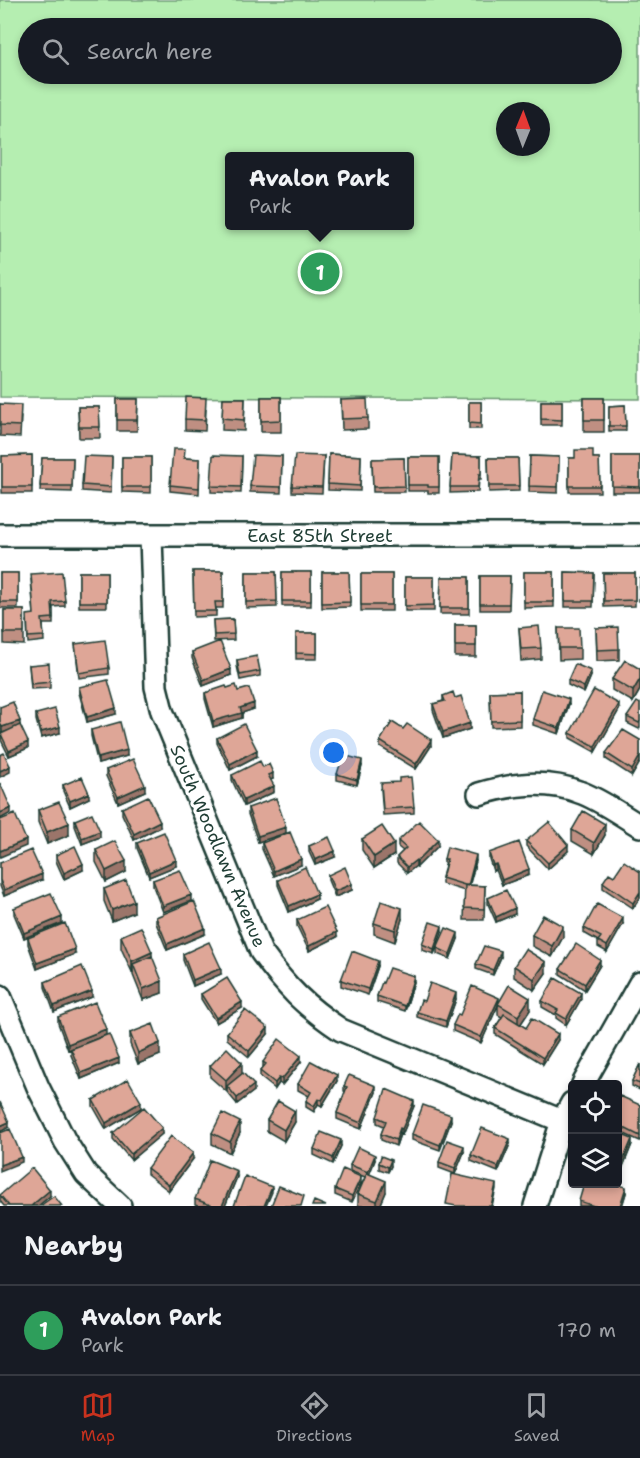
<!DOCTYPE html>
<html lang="en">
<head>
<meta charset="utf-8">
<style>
	:root { --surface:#171b24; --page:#242831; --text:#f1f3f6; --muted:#9ea1a6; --line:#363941; --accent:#c8321e }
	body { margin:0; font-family:"Shantell Sans",sans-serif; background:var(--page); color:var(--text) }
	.controls { position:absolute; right:18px; bottom:18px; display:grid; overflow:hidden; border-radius:6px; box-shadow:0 3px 9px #0003 }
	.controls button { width:54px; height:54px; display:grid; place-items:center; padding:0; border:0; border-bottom:2px solid var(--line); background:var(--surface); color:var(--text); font:30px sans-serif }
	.compass { position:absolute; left:496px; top:102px; width:54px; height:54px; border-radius:50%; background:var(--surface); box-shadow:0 3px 9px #0003; rotate:1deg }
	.you { position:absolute; left:334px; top:753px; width:21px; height:21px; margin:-15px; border:4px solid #fff; border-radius:50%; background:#1a73e8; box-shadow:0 0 0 9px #1a73e833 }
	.badge { display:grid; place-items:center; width:39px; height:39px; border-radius:50%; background:var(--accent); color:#fff; font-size:20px; font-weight:700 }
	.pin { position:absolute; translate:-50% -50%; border:3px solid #fff; box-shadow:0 2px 6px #0006 }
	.popup { position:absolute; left:225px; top:152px; width:189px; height:78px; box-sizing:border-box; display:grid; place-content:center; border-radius:6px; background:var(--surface); filter:drop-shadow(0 2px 4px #0005); font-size:20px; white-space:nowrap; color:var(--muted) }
	.popup b { font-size:22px; color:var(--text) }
	.popup::after { content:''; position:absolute; left:50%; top:100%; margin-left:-12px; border:12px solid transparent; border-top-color:var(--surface) }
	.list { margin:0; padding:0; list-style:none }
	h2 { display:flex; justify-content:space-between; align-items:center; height:78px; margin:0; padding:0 24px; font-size:26px }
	h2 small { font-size:20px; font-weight:400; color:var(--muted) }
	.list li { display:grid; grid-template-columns:39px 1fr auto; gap:18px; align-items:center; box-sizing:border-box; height:90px; padding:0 24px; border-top:2px solid var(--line) }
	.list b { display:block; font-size:22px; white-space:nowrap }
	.list p { margin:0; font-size:20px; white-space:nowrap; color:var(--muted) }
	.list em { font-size:20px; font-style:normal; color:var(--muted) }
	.icon { flex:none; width:33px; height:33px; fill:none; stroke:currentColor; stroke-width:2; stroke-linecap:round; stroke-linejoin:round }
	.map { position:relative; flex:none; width:640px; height:1206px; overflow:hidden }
	.search { position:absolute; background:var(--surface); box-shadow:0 3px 9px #0003; left:18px; right:18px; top:18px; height:66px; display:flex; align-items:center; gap:15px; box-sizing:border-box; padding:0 21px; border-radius:33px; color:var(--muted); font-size:22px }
	.sheet { height:168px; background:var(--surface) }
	nav { display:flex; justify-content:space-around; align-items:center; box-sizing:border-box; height:84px; border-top:2px solid var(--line); background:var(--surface); font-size:16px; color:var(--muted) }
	nav a { display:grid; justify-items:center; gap:3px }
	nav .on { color:var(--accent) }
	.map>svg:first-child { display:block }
	.green { fill:#b5eeb1; stroke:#6a9672; stroke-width:1.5; fill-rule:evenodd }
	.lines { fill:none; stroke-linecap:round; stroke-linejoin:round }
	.minor-casing { stroke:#1f3d34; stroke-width:26 }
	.minor { stroke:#fff; stroke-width:21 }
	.wall { fill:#bf8f82; stroke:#1f3d34; stroke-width:1.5 }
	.shaded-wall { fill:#9b746a; stroke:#1f3d34; stroke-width:1.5 }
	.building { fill:#dea697; stroke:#1f3d34; stroke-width:1.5 }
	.labels { text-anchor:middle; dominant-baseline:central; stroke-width:6; stroke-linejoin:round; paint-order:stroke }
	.street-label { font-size:18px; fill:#1f3d34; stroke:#fff }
</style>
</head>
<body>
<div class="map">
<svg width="640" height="1206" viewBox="0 0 640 1206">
	<rect width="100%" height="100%" fill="#fff"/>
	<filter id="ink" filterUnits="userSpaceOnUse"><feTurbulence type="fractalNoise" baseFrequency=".0167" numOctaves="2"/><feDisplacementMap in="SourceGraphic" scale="12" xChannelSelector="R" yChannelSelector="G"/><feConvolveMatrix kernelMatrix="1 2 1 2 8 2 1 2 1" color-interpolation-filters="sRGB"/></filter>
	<g filter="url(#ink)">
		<!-- green -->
		<path class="green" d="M0,0H640V399L0,397ZM28,28H612V74H28ZM505,111H541V147H505ZM230,156H410V226H230Z"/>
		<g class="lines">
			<!-- minor casing -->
			<g class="minor-casing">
				<path id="minor" d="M0,535H640
					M151,536L156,687L162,711L261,952C286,987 305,1006 341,1030L562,1121
					M479,794C511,784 546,779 579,792C600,799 621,815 640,826
					M0,996L38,1087L65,1141L86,1174L120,1206
					M583,1084L640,983
					M535,1206L562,1121L572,1103"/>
			</g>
			<!-- minor -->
			<use href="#minor" class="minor"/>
		</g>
		<!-- wall -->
		<path class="wall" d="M261,397H281V432H261Z
			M223,398H245L244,431L222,430Z
			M584,398H604V432H584Z
			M117,399H138L137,431H117Z
			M341,400L368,418V429L342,430Z
			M541,401H562V425H541Z
			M469,402H481V429H469Z
			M0,404L21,417L20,437L0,436Z
			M625,405L626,431H609V406Z
			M78,407H99L100,438H79Z
			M206,410L205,431L185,430V419Z
			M329,454L361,456L360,491L328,490Z
			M32,455V493H2V456Z
			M452,455L481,456V479H479L478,492L450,493Z
			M242,456L241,493L211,492V486Z
			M282,456L281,493L250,492V486Z
			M324,456L322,493L292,492V486Z
			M530,456L559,457L558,493L529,492Z
			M612,456H640V492H612Z
			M112,457L111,493L82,491V485Z
			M122,457H151V493L122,492Z
			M408,457H439V493H428V491H408Z
			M42,458H73L72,492L40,491Z
			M185,458L200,459L199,494L170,491V485Z
			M404,458L405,492H373L372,459Z
			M488,458H518L519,491L489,492Z
			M569,458H599L600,492H569Z
			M193,571H223V608H216V616L194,617Z
			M79,572H107V607H79Z
			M246,572H276L277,607L246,608Z
			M282,572H311V606H282Z
			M322,572H349L350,607L322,608Z
			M524,572H554V607L524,608Z
			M565,572L594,573L593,607H565Z
			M0,573H18V608H0Z
			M603,573H635V606L604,607Z
			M361,574H392V611H361Z
			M480,576H510L509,610H480Z
			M405,577H434V611H405Z
			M441,577H469V614H440Z
			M31,580L65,601V606L53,607V624H43L44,641L28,643L27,621L34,614Z
			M4,610H24V645L4,644Z
			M233,619L234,640L214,641L213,620Z
			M455,625H476V657H455Z
			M519,628L541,648V659L521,661Z
			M558,628L580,648V659L559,660Z
			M596,628L619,649V660L597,661Z
			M296,633H317V659H296Z
			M75,644L109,668V674L79,678Z
			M192,652L231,675L203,686L192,658Z
			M237,660L260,671V676L240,680L237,666Z
			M29,665L50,682V688L31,689Z
			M640,669V690L633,702L612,690V679Z
			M591,676L584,693L568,685V680Z
			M79,687L116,714L87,722L79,693Z
			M227,688L238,691L254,709L242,713V718L213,727L205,699V693Z
			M520,691V726L491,727L490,692Z
			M443,696L455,698L470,729L443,738L433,710V704L443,701Z
			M569,704L559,734L533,725V719Z
			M640,704V727L639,729L627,723V717Z
			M0,707L20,725L28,748L9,756L1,740L2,733L0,728Z
			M619,710L595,752L570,738V733Z
			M36,714L60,733L41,738L36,720Z
			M403,729L431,746L416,769L380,747V741Z
			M91,730L127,756L98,764L91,736Z
			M217,738L257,756L230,770L217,743Z
			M640,740V762L632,776L606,759V753Z
			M362,766L357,785L337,780V774Z
			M263,767L273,779L270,780L274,792L244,806L232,780V775Z
			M106,770L145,791L118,803L106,776Z
			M63,785L89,798L70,807L63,791Z
			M381,789L414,807V813L383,815Z
			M122,808L160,827L134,840L122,814Z
			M248,808L286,833L258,842L248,814Z
			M38,810L69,835L47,844L38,822Z
			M75,820L100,837L82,844L75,826Z
			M572,830L605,835L594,854L572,841Z
			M362,839L394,855L374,868L362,850Z
			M398,841L438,846L417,867L416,866L407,873L397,863V857L403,851L398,847Z
			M526,841L568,851L548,869L526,846Z
			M137,843L176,866L149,877L137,848Z
			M262,843L301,865L274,876L262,849Z
			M309,846L335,857L315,865L309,852Z
			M96,850L126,872L106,882L96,862Z
			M489,853L529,875L502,885L496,870L493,871L489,859Z
			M56,855L83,870L64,879L56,861Z
			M444,859L476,861L469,885L485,886L484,920H464L465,891L442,884V878L445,865L444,864Z
			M0,863L42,880L4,896L0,886Z
			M640,872V898L633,908L603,888V882L614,876Z
			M328,875L352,890L335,897L328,880Z
			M153,880L191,901L163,912L153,886Z
			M278,880L317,899L289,912L278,885Z
			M104,889L134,912L112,921L104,901Z
			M488,898L515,914L496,922L488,904Z
			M14,908L62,923L24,938L14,914Z
			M156,917L205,934L167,950L156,923Z
			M402,919L395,942L374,934V923Z
			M297,920L337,937L309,951L297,926Z
			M623,924L607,952L598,947V941L584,933V928Z
			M442,932L434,954L422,950V944Z
			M532,935L563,937L552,957L532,946Z
			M121,936L152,957L162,993L143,1000L133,975V972H132L121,948Z
			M28,938L75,954L37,969L28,944Z
			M458,939L450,959L437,954V948Z
			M183,954L221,974L193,986L183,960Z
			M501,957L493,975L476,969V964Z
			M600,965L585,990L560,974V969Z
			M378,966L368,995L341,986V980Z
			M514,966L546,973L534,990L514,977Z
			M45,982L92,997L54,1012L45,987Z
			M414,982L405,1011L377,1002V996L383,983Z
			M201,994L242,1008L216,1023L201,999Z
			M456,999L446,1027L417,1017V1012L424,1001Z
			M581,999L566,1025L556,1018V1015L542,1007V1001Z
			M499,1002L530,1010L520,1025L526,1028L558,1040L543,1064L495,1034V1028L502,1017L498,1015V1005L481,1043L453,1031V1025L460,1015Z
			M58,1017L106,1035L119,1063L81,1079L71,1055V1049L82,1045L68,1050L58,1023Z
			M130,1033L160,1055L138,1064L130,1044Z
			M227,1033L268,1034L249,1057L227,1039Z
			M263,1062H301L282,1085L279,1083L275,1089L260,1077V1071L263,1067Z
			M640,1064V1090L632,1086V1081Z
			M210,1066L242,1074L254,1091L237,1104L227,1092V1089L226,1091L210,1077Z
			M337,1081L322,1106L318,1104L314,1112L306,1107V1101L309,1096L298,1090V1084Z
			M344,1086L376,1092L361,1129L337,1119V1113L345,1092L344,1091Z
			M93,1100L141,1108L106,1129L93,1106Z
			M618,1100L640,1105V1141L618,1131Z
			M414,1106L402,1135L400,1134L396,1146L381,1140V1134L384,1126L377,1123V1117Z
			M267,1120L295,1122L284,1141L267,1131Z
			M451,1121L440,1150L412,1140V1134Z
			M113,1133L162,1134L131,1160L113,1139Z
			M212,1133H240L230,1153L212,1144Z
			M618,1133L632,1144L622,1169L618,1167Z
			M510,1144L498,1172L471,1161V1155Z
			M341,1146L333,1164L314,1155V1149Z
			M464,1152L455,1174L439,1168V1162Z
			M193,1159L169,1191L147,1174V1168Z
			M375,1160L369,1174L386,1192L380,1206H360L358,1205V1194L365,1177L350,1171V1165Z
			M379,1163L391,1166L388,1172L379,1169Z
			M237,1177L225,1206H198L195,1205V1199Z
			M361,1183L352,1202L335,1195V1189Z
			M626,1193L622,1206H579V1201Z
			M0,1195L50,1196L38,1206H4L0,1201Z"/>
		<!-- shaded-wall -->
		<path class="shaded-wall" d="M231,669V675L203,686V680Z
			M591,671V676L584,693V687Z
			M640,679V690L633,702V691Z
			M569,699V704L559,734V728Z
			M254,703V709L242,713V718L213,727V721L240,708Z
			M619,704V710L595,752V746Z
			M116,708V714L87,722V717Z
			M20,721V727L2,733V727Z
			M470,723V729L443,738V732Z
			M60,727V733L41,738V732Z
			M431,740V746L416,769V764Z
			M28,742V748L9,756V751Z
			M127,750V756L98,764V758Z
			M257,750V756L230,770V764Z
			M640,756V762L632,776V770Z
			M362,760V766L357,785V780Z
			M10,766V772L0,777V771Z
			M273,773V779L268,781V775Z
			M145,785V791L118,803V797Z
			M274,786V792L244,806V800Z
			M89,793V798L70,807V801Z
			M11,808V813L0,819V813Z
			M160,821V827L134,840V834Z
			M69,823V835L47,844V832Z
			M605,824V835L594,854V843Z
			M286,827V833L258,842V836Z
			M100,831V837L82,844V838Z
			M26,840V846L0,857V851Z
			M438,840V846L417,867V861Z
			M394,844V855L374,868V857Z
			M568,845V851L548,869V863Z
			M335,851V857L315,865V860Z
			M476,855V861L468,891V886Z
			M301,859V865L274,876V871Z
			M176,860V866L149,877V872Z
			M416,860V866L407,873V867Z
			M126,861V872L106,882V871Z
			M83,864V870L64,879V873Z
			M496,864V870L493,871V865Z
			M529,869V875L502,885V880Z
			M42,874V880L4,896V890Z
			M352,884V890L335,897V891Z
			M640,892V898L633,908V903Z
			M317,894V899L289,912V906Z
			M191,895V901L163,912V906Z
			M134,901V912L112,921V910Z
			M402,908V919L395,942V930Z
			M515,908V914L496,922V917Z
			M62,917V923L24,938V933Z
			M623,918V924L607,952V946Z
			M442,926V932L434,954V949Z
			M563,926V937L552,957V946Z
			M205,928V934L167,950V944Z
			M337,932V937L309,951V946Z
			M458,933V939L450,959V954Z
			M75,949V954L37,969V963Z
			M501,951V957L493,975V970Z
			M152,952V963L133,964V972H132V961Z
			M600,960V965L585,990V984Z
			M378,961V966L368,995V989Z
			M546,962V973L534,990V979Z
			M221,968V974L193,986V980Z
			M414,976V982L405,1011V1006Z
			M162,981V993L143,1000V989Z
			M92,991V997L54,1012V1006Z
			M456,993V999L446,1027V1021Z
			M581,993V999L566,1025V1019Z
			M499,998V1003L481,1043V1037Z
			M530,998V1010L518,1028V1016Z
			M242,1002V1008L216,1023V1018Z
			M268,1028V1034L249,1057V1051Z
			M106,1029V1035L68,1050V1044Z
			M558,1034V1040L543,1064V1058Z
			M160,1043V1055L138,1064V1053Z
			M301,1056V1062L282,1085V1079Z
			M119,1058V1063L81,1079V1073Z
			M242,1063V1074L227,1086V1089L226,1091V1080Z
			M337,1075V1081L322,1106V1100Z
			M279,1078V1083L275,1089V1083Z
			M254,1085V1091L237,1104V1098Z
			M376,1086V1092L361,1129V1123Z
			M318,1099V1104L314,1112V1106Z
			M414,1101V1106L402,1135V1129Z
			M141,1102V1108L106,1129V1123Z
			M295,1111V1122L284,1141V1130Z
			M451,1115V1121L440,1150V1145Z
			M9,1122V1127L0,1132V1126Z
			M240,1122V1133L230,1153V1142Z
			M162,1128V1134L131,1160V1154Z
			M400,1128V1134L396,1146V1140Z
			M510,1139V1144L498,1172V1167Z
			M632,1139V1144L622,1169V1163Z
			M341,1140V1146L333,1164V1158Z
			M464,1146V1152L455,1174V1168Z
			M193,1153V1159L169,1191V1185Z
			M375,1155V1160L368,1178V1172Z
			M22,1157V1162L0,1171V1165Z
			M391,1160V1166L388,1172V1167Z
			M237,1171V1177L225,1206H222Z
			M361,1177V1183L352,1202V1196Z
			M386,1181V1192L380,1206H377V1201Z
			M496,1184V1189L492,1206H491Z
			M272,1187V1192L266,1206H264Z
			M626,1187V1193L622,1206H620Z
			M50,1190V1196L38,1206H31Z"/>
		<!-- building -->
		<path class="building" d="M186,397L206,398L205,420L185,419Z
			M261,397H281V420L261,421Z
			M223,398H245L244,420L222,418Z
			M584,398H604V420H584Z
			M117,399H138L137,420H117Z
			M367,399L368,418L342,419L341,400Z
			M541,401H562V420L541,419Z
			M469,402H481V424L469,423Z
			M0,404L21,405L20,426L0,425Z
			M625,405L626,426H609V406Z
			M78,407H99L100,427H79Z
			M173,449H185L184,458L200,459L199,488L170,485Z
			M575,450H593V458H599L600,486H569V458H575Z
			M329,454L361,456L360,486L328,484Z
			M32,455V487H2V456Z
			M213,455L242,456L241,487L211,486Z
			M253,455L282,456L281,487L250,486Z
			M295,455L324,456L322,487L292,486Z
			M452,455L481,456V474H479L478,487H450Z
			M84,456L112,457L111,487L82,485Z
			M530,456L559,457L558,487L529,486Z
			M612,456H640V487L612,486Z
			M122,457H151V487H122Z
			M408,457H439V487H428V485H408Z
			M42,458H73L72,486H40Z
			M404,458L405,486L373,487L372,459Z
			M488,458H518L519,486H489Z
			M193,571H223V602H215L216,611H194Z
			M62,572L65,601L52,602L53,618L42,619L44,636L28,637L27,615L34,614L31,574Z
			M79,572H107V602H79Z
			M246,572H276L277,601L246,602Z
			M282,572H311V601H282Z
			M322,572H349L350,602L322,603Z
			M524,572H554V602H524Z
			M565,572L594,573L593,601H565Z
			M0,573H18V602H0Z
			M603,573H635V600L604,601Z
			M361,574H392V605H361Z
			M480,576H510L509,604H480Z
			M405,577H434V605L405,606Z
			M441,577H469V608H440Z
			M640,577V601H639Z
			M4,610H24V633H4Z
			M233,619L234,634L214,635L213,620Z
			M455,625H476V646H455Z
			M539,626L541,648L521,649L519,628Z
			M618,627L619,649L597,650L596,628Z
			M558,628H579L580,648H559Z
			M296,633H317V654L296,653Z
			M105,640L109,668L79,673L75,644Z
			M220,641L231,669L203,680L192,652Z
			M257,656L260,671L240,675L237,660Z
			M625,660L640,669V679L633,691L612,679Z
			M49,663L50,682L31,684L29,665Z
			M575,664L591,671L584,687L568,680Z
			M108,680L116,708L87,717L79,687Z
			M236,685L238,691L249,688L254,703L240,708L242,713L213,721L205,693L226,686L227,688Z
			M542,690L569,699L559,728L533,719Z
			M594,690L619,704L595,746L570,733Z
			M520,691V720L491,721L490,692Z
			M453,692L455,698L461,696L470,723L443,732L433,704L445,701L443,696Z
			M13,702L20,721L2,727L0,722V707Z
			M637,702L640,704V721L639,723L627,717Z
			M55,709L60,727L41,732L36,714Z
			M120,722L127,750L98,758L91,730Z
			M392,722L403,729L407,724L431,740L416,764L380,741Z
			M244,724L257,750L230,764L217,738Z
			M20,725L28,742L9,751L1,734Z
			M623,730L640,740V756L632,770L606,753Z
			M4,753L10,766L0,771V755Z
			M343,755L362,760L357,780L337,774Z
			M133,759L145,785L118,797L106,770Z
			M260,761L263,767L269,764L273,773L268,775L274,786L244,800L232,775Z
			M82,777L89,793L70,801L63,785Z
			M411,777L414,807L383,809L381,783L399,782V778Z
			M0,783L11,808L0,813Z
			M148,796L160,821L134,834L122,808Z
			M276,798L286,827L258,836L248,808Z
			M59,802L69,823L47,832L38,810Z
			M583,811L605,824L594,843L572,830Z
			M92,813L100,831L82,838L75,820Z
			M15,814L26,840L0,851V820Z
			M419,821L438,840L417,861L416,860L407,867L397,857L406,848L398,841Z
			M549,822L568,845L548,863L526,841Z
			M382,826L394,844L374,857L362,839Z
			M164,832L176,860L149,872L137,843Z
			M290,832L301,859L274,871L262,843Z
			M329,837L335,851L315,860L309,846Z
			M115,841L126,861L106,871L96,850Z
			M519,842L529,869L502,880L496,864L493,865L489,853Z
			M75,846L83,864L64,873L56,855Z
			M447,847L476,855L468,886L442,878L447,859H444Z
			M31,850L42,874L4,890L0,880V863Z
			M624,861L640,872V892L633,903L603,882L609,873L614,876Z
			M305,867L317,894L289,906L278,880Z
			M345,867L352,884L335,891L328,875Z
			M180,870L191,895L163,906L153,880Z
			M126,880L134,901L112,910L104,889Z
			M465,885L485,886L484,909L464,908Z
			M506,890L515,908L496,917L488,898Z
			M51,893L62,917L24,933L14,908Z
			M194,901L205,928L167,944L156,917Z
			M381,901L402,908L395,930L374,923Z
			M597,904L623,918L607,946L598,941L601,937L584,928Z
			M325,907L337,932L309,946L297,920Z
			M543,915L563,926L552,946L532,935Z
			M430,922L442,926L434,949L422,944Z
			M65,923L75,949L37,963L28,938Z
			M141,927L152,952L132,961L121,936Z
			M446,928L458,933L450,954L437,948Z
			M209,942L221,968L193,980L183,954Z
			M576,944L600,960L585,984L560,969Z
			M484,946L501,951L493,970L476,964Z
			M525,949L546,962L534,979L514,966Z
			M352,951L378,961L368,989L341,980Z
			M152,956L162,981L143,989L133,964Z
			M82,966L92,991L54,1006L45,982Z
			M389,968L414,976L405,1006L377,996L382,982L383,983Z
			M227,978L242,1002L216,1018L201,994Z
			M555,978L581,993L566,1019L556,1013L558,1010L542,1001Z
			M430,983L456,993L446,1021L417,1012L421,1000L424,1001Z
			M509,985L530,998L518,1016L498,1004Z
			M472,986L499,998L481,1037L453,1025L458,1014L460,1015Z
			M95,1002L106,1029L68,1044L58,1017Z
			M245,1010L268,1028L249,1051L227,1033Z
			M504,1014L526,1028L532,1018L558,1034L543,1058L495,1028Z
			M153,1024L160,1043L138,1053L130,1033Z
			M109,1034L119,1058L81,1073L71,1049Z
			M279,1039L301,1056L282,1079L279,1078L275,1083L260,1071L266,1064L263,1062Z
			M227,1048L242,1063L226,1080L210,1066Z
			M311,1061L337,1075L322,1100L318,1099L314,1106L306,1101L311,1092L298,1084Z
			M640,1064V1084L632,1081Z
			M243,1073L254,1085L237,1098L227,1086Z
			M349,1075L376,1086L361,1123L337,1113L347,1087L344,1086Z
			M128,1079L141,1102L106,1123L93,1100Z
			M386,1089L414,1101L402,1129L400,1128L396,1140L381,1134L386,1121L377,1117Z
			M620,1096L640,1105V1136L618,1125V1100Z
			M278,1101L295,1111L284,1130L267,1120Z
			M0,1102L9,1122L0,1126Z
			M423,1105L451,1115L440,1145L412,1134Z
			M144,1107L162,1128L131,1154L113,1133Z
			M222,1113L240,1122L230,1142L212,1133Z
			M482,1128L510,1139L498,1167L471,1155Z
			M10,1129L22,1157L0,1165V1133Z
			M321,1132L341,1140L333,1158L314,1149Z
			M618,1133L632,1139L622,1163L618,1162Z
			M171,1136L193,1153L169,1185L147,1168Z
			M447,1140L464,1146L455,1168L439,1162Z
			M358,1147L375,1155L368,1172L350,1165Z
			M381,1156L391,1160L388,1167L379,1163Z
			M210,1160L237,1171L222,1206H213L195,1199Z
			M32,1168L50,1190L31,1206H9L0,1195Z
			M343,1169L361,1177L352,1196L335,1189Z
			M367,1173L386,1181L377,1201L358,1194Z
			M452,1174L496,1184L491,1206H456L446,1204Z
			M245,1176L272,1187L264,1206H234Z
			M584,1184H615L626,1187L620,1206H594L579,1201Z
			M279,1186L304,1196L301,1206H271Z
			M54,1196L62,1206H40Z
			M314,1201L326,1206H312Z"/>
	</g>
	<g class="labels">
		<!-- street labels -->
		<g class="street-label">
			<text x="320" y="536">East 85th Street</text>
			<text transform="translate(218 846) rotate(67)">South Woodlawn Avenue</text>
		</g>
	</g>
</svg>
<div class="controls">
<button><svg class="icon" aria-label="locate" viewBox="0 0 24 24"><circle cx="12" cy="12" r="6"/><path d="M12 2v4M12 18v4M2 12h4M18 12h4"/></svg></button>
<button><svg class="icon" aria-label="layers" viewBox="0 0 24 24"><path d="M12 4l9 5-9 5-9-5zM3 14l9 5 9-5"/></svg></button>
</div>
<svg class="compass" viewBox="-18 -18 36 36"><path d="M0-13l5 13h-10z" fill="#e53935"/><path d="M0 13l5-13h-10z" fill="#9ea1a6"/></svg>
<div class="you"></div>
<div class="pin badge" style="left:320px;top:272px;background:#2e9e5b">1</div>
<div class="popup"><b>Avalon Park</b>Park</div>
<div class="search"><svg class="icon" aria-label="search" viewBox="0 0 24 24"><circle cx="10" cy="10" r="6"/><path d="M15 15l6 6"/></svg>Search here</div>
</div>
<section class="sheet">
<h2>Nearby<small></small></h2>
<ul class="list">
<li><span class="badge" style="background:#2e9e5b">1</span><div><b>Avalon Park</b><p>Park</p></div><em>170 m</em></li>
</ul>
</section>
<nav>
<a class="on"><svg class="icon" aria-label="map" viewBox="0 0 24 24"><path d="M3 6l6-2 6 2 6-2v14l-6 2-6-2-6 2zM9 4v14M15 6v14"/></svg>Map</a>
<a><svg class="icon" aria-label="directions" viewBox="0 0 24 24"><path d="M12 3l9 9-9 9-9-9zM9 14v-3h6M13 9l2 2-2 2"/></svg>Directions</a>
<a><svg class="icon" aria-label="saved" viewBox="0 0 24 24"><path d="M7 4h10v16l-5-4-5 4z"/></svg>Saved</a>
</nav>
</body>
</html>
